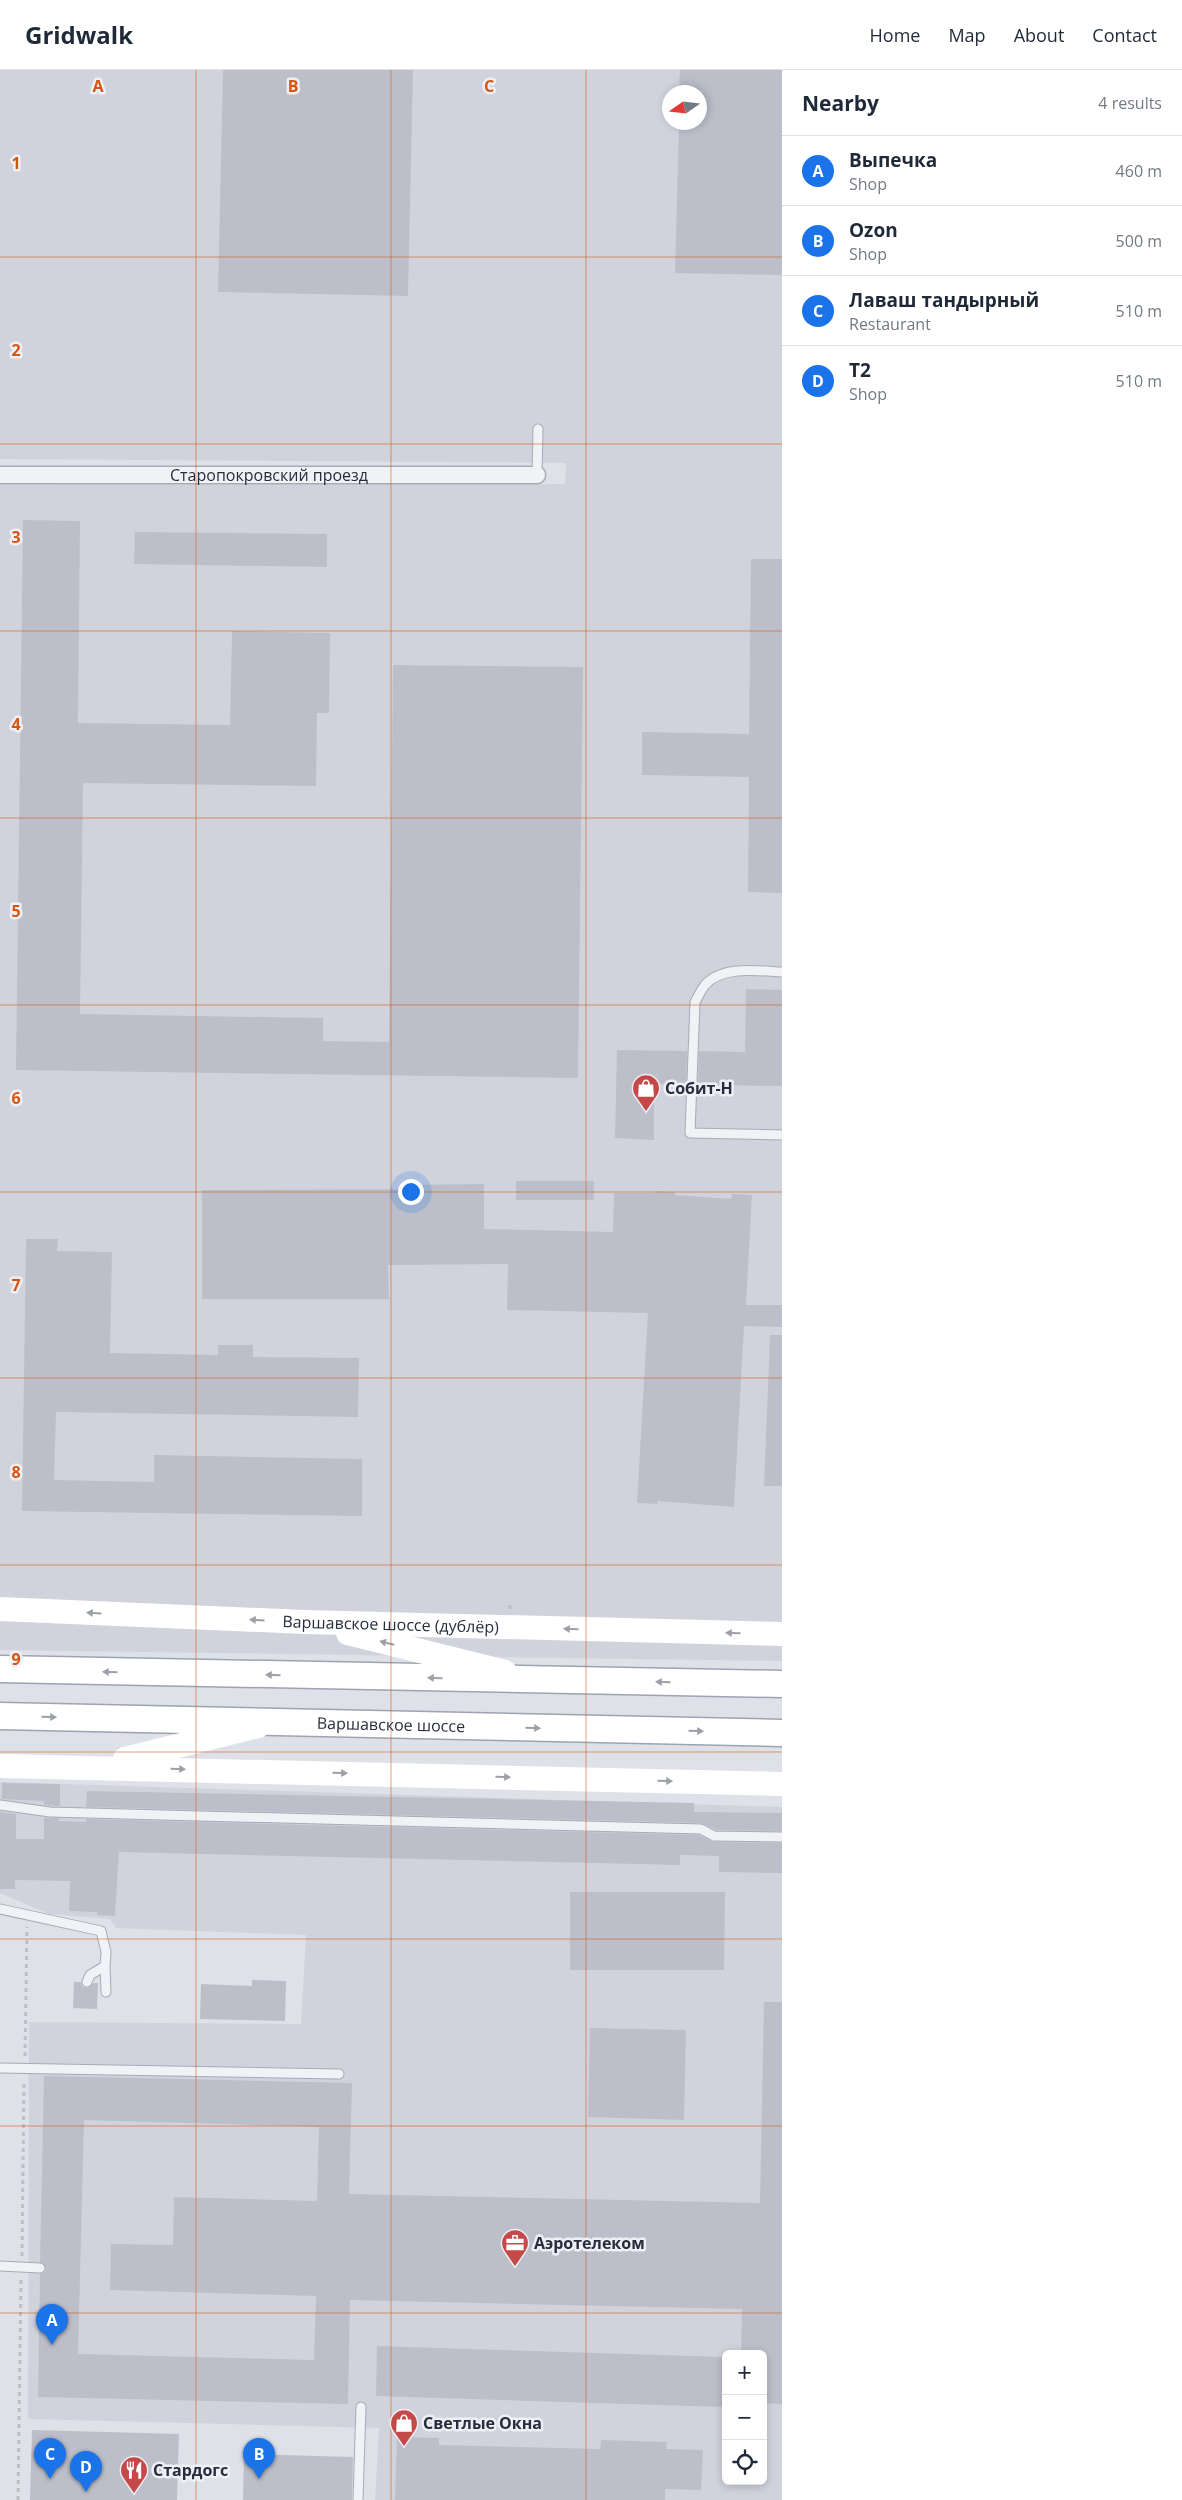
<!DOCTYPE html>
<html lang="en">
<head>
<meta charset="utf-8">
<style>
	:root { --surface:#fff; --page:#f2f2f3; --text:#1f2937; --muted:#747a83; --line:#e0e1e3; --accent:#1a73e8 }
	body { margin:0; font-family:"Open Sans",sans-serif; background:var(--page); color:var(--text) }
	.controls { position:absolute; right:15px; bottom:15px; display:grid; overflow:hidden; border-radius:8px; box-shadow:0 2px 8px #0003 }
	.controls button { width:45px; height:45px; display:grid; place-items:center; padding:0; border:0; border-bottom:1px solid var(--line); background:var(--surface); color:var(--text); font:25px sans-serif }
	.compass { position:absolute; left:662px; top:15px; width:45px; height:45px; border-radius:50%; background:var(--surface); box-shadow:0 2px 8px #0003; rotate:256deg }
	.you { position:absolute; left:410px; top:1121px; width:18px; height:18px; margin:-12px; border:4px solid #fff; border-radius:50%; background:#1a73e8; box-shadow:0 0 0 8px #1a73e833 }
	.badge { display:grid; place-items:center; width:32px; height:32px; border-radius:50%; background:var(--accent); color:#fff; font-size:16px; font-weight:700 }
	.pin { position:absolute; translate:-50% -41px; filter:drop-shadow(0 1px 2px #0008) }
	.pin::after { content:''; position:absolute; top:26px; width:18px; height:15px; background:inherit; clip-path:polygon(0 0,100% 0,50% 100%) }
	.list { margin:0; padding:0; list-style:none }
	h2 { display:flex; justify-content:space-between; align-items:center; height:65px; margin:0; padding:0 20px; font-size:21px }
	h2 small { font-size:16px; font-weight:400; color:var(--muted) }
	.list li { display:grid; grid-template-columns:32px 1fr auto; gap:15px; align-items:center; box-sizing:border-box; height:70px; padding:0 20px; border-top:1px solid var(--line) }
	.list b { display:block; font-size:19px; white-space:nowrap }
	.list p { margin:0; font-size:16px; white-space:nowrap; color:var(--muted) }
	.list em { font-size:16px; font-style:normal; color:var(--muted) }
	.icon { flex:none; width:28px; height:28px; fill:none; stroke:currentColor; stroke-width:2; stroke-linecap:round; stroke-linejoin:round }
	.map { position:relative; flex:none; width:782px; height:2430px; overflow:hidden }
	header { display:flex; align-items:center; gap:30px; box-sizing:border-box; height:70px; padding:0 25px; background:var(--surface); border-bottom:1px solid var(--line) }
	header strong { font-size:24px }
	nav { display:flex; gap:28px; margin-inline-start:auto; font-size:18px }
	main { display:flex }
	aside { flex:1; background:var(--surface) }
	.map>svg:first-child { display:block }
	.built { fill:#d1d3dc; fill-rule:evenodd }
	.building { fill:#bcbfca; fill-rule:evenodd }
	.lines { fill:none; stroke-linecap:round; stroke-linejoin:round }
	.lane-casing { stroke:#a7abb4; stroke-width:11 }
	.street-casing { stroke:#a7abb4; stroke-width:19 }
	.primary-casing { stroke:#9ea3b2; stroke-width:29 }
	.path { stroke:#bdbfc6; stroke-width:3; stroke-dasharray:4 4; stroke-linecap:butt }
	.lane { stroke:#f1f2f6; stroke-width:9 }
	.street { stroke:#f1f2f6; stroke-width:16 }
	.secondary { stroke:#fff; stroke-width:24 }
	.primary { stroke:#fff; stroke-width:26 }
	.oneway { fill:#9ea0a8 }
	.grid { fill:none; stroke:#d55511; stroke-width:1; stroke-opacity:0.55 }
	.labels { text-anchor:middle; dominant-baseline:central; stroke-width:5; stroke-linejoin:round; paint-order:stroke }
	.street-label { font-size:16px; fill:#282d3d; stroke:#eef0f5 }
	.poi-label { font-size:16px; font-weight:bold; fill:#282d3d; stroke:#eef0f5; text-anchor:start }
	.grid-label { font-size:16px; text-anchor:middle; font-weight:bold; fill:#d55511; stroke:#eef0f5; stroke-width:5; stroke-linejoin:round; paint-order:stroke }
</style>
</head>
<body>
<header>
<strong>Gridwalk</strong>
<nav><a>Home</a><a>Map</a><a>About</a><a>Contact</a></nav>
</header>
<main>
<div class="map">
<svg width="782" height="2430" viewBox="0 0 782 2430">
	<rect width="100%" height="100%" fill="#dee1e7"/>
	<!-- built -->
	<path class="built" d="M0,0H782V1591L0,1580V415L565,414L566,393L0,389ZM670,22H700V52H670Z
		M0,1712L782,1737V2430H375L379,2358L28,2349L29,1952L301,1954L306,1865L116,1858L110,1849L49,1844L0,1823ZM726,2284H763V2411H726Z"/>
	<!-- building -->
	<path class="building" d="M223,0H413L408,226L218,222Z
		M680,0H782V205L675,203L679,52H700V22H679Z
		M23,450L80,451L78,653L230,655L232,561L330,563L329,643H317L316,716L83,713L80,944L323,948V971L389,972L393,595L583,597L578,1008L16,1000Z
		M135,462L327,464V497L134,494Z
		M751,489H782V823L748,822L749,707L642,705V662L749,664Z
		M746,919L782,920V1016L698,1015L699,981L745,982Z
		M617,980L687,981L686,1015L654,1014V1070L615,1068Z
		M516,1111H594V1130H516Z
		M484,1114V1159L613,1162L614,1123H655V1121L675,1122V1125L731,1129L732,1124L752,1125L746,1235H782V1257L744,1256L734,1437L658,1431L657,1434L637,1433L648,1243L507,1240L508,1194L388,1195L389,1229H202V1120L403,1119V1115Z
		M26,1169H58L57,1181L112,1182L110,1283L218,1285V1275H253V1287L359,1288L358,1347L56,1342L54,1410L154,1412V1385L362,1389V1446L22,1441Z
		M770,1265H782V1416H764Z
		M2,1713L60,1714V1736L44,1735V1731L2,1729Z
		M87,1721L694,1733V1742L782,1743V1761L716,1760L701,1753L86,1737Z
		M0,1742L16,1744V1769H44V1748H59V1751L86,1752V1749L699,1765L714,1772L782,1773V1803L719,1802V1786L680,1785V1795L119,1782L115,1846L97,1845V1842L69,1841L70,1811L15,1810V1819H0Z
		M570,1822H725L724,1900H570Z
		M252,1910L286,1911L285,1951L200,1949L201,1914L252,1916Z
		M74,1912H81L82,1916L87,1918L94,1913H98L97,1939L73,1938Z
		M764,1932H782V2334L763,2333V2284H741L742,2239L350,2230L348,2334L38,2327L40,2204L45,2202L46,2198L40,2192L44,2006L352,2013L349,2124L760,2133ZM84,2050L319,2057L317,2131L174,2127L173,2175L111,2174L110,2220L316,2226L314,2290L78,2284Z
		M590,1958L686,1960L684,2050L588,2047Z
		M377,2276L725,2287L723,2337L376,2326Z
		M32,2360L179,2364L177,2430H30Z
		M397,2367L439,2368V2375L600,2379L601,2370L667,2372L666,2379L703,2380L701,2420L665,2419V2430H395Z
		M244,2384L353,2387L352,2430H243Z"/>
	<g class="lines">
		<!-- lane casing -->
		<g class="lane-casing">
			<path id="lane" d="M537,405L538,359
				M782,902C759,901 722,895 705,915C701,920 698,927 695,932L690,1063L782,1065
				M0,1735L50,1742L701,1759L714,1766L782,1767
				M0,1839L101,1861L106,1882L105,1896L90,1905L87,1912
				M105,1896L106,1922
				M0,1998L339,2004
				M0,2196L40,2198
				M358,2430L361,2337"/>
		</g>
		<!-- street casing -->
		<g class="street-casing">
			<g id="street">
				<path id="s1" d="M0,405H537"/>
			</g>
		</g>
		<!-- primary casing -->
		<g class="primary-casing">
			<g id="primary">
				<path d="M0,1599L782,1614"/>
				<path id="s3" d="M0,1646L782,1663"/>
			</g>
		</g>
		<!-- path -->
		<path class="path" d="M510,1539V1531
			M25,1986L27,1857
			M22,2186L24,2010
			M18,2430L21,2210"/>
		<!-- lane -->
		<use href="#lane" class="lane"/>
		<!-- street -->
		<use href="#street" class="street"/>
		<!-- secondary -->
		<g class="secondary">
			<path id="s2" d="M0,1539L305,1552L782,1564"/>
			<path d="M348,1563L505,1602"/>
			<path d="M125,1689L258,1656"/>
			<path d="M0,1696L782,1714"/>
		</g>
		<!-- primary -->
		<use href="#primary" class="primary"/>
	</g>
	<!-- one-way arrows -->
	<defs><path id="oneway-solid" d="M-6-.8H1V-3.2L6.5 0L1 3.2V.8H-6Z" transform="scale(1.25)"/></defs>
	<g class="oneway">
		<use href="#oneway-solid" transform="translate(94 1543) rotate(-177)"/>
		<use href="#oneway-solid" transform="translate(257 1550) rotate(-177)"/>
		<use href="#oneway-solid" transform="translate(571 1559) rotate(-179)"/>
		<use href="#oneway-solid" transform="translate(733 1563) rotate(-179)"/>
		<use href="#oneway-solid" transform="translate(387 1573) rotate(-166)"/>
		<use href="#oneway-solid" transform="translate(110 1602) rotate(-179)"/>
		<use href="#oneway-solid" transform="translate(273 1605) rotate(-179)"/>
		<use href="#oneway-solid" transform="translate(435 1608) rotate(-179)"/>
		<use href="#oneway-solid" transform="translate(663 1612) rotate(-179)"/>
		<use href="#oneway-solid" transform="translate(49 1647) rotate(1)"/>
		<use href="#oneway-solid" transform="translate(533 1658) rotate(1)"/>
		<use href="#oneway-solid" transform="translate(696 1661) rotate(1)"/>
		<use href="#oneway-solid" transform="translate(178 1699) rotate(1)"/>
		<use href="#oneway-solid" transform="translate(340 1703) rotate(1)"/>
		<use href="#oneway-solid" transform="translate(503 1707) rotate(1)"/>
		<use href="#oneway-solid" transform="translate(665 1711) rotate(1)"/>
	</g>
	<!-- grid -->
	<path class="grid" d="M196,0V2430M391,0V2430M586,0V2430M0,187H782M0,374H782M0,561H782M0,748H782M0,935H782M0,1122H782M0,1308H782M0,1495H782M0,1682H782M0,1869H782M0,2056H782M0,2243H782"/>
	<!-- icons -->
	<defs>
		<g id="shop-pin" transform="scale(1.4375)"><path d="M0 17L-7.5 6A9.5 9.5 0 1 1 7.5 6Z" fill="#c64949" stroke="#eef0f5"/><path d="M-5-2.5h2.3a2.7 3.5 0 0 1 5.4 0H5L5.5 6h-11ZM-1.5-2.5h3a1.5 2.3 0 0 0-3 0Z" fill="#fff"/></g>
		<g id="office-pin" transform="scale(1.4375)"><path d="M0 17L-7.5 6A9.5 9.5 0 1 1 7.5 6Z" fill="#c64949" stroke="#eef0f5"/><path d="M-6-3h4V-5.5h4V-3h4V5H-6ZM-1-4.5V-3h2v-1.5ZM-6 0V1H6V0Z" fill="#fff"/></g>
		<g id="restaurant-pin" transform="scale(1.4375)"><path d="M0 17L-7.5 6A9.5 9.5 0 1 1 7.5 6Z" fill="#c64949" stroke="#eef0f5"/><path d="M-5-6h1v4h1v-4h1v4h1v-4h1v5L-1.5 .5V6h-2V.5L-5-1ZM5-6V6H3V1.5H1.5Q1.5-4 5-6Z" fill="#fff"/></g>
	</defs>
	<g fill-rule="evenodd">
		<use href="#shop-pin" x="646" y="1018"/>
		<use href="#office-pin" x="515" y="2173"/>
		<use href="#shop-pin" x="404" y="2353"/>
		<use href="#restaurant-pin" x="134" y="2400"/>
	</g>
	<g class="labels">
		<!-- street labels -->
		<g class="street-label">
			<text stroke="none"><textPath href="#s1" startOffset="269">Старопокровский проезд</textPath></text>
			<text stroke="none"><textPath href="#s2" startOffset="391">Варшавское шоссе (дублёр)</textPath></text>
			<text stroke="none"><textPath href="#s3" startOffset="391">Варшавское шоссе</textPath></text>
		</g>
		<!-- poi labels -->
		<g class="poi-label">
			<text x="665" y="1018">Собит-Н</text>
			<text x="534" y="2173">Аэротелеком</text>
			<text x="423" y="2353">Светлые Окна</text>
			<text x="153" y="2400">Стардогс</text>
		</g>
	</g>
	<g class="grid-label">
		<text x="98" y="22">A</text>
		<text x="293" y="22">B</text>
		<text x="489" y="22">C</text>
		<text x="16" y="99">1</text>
		<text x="16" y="286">2</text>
		<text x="16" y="473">3</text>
		<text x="16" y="660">4</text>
		<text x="16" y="847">5</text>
		<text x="16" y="1034">6</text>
		<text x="16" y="1221">7</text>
		<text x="16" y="1408">8</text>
		<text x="16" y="1595">9</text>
	</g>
</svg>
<div class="controls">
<button>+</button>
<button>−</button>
<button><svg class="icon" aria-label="locate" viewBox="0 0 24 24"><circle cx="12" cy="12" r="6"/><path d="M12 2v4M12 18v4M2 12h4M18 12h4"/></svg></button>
</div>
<svg class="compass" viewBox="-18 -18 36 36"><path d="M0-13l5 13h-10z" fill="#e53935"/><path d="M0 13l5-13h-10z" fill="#747a83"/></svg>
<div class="you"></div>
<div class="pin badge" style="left:52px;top:2275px">A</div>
<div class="pin badge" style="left:259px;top:2409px">B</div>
<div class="pin badge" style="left:50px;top:2409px">C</div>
<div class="pin badge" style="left:86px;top:2422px">D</div>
</div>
<aside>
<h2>Nearby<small>4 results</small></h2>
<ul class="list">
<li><span class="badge">A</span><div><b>Выпечка</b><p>Shop</p></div><em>460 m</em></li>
<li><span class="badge">B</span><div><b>Ozon</b><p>Shop</p></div><em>500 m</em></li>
<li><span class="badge">C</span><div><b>Лаваш тандырный</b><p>Restaurant</p></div><em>510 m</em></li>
<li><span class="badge">D</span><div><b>T2</b><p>Shop</p></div><em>510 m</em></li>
</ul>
</aside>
</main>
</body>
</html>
